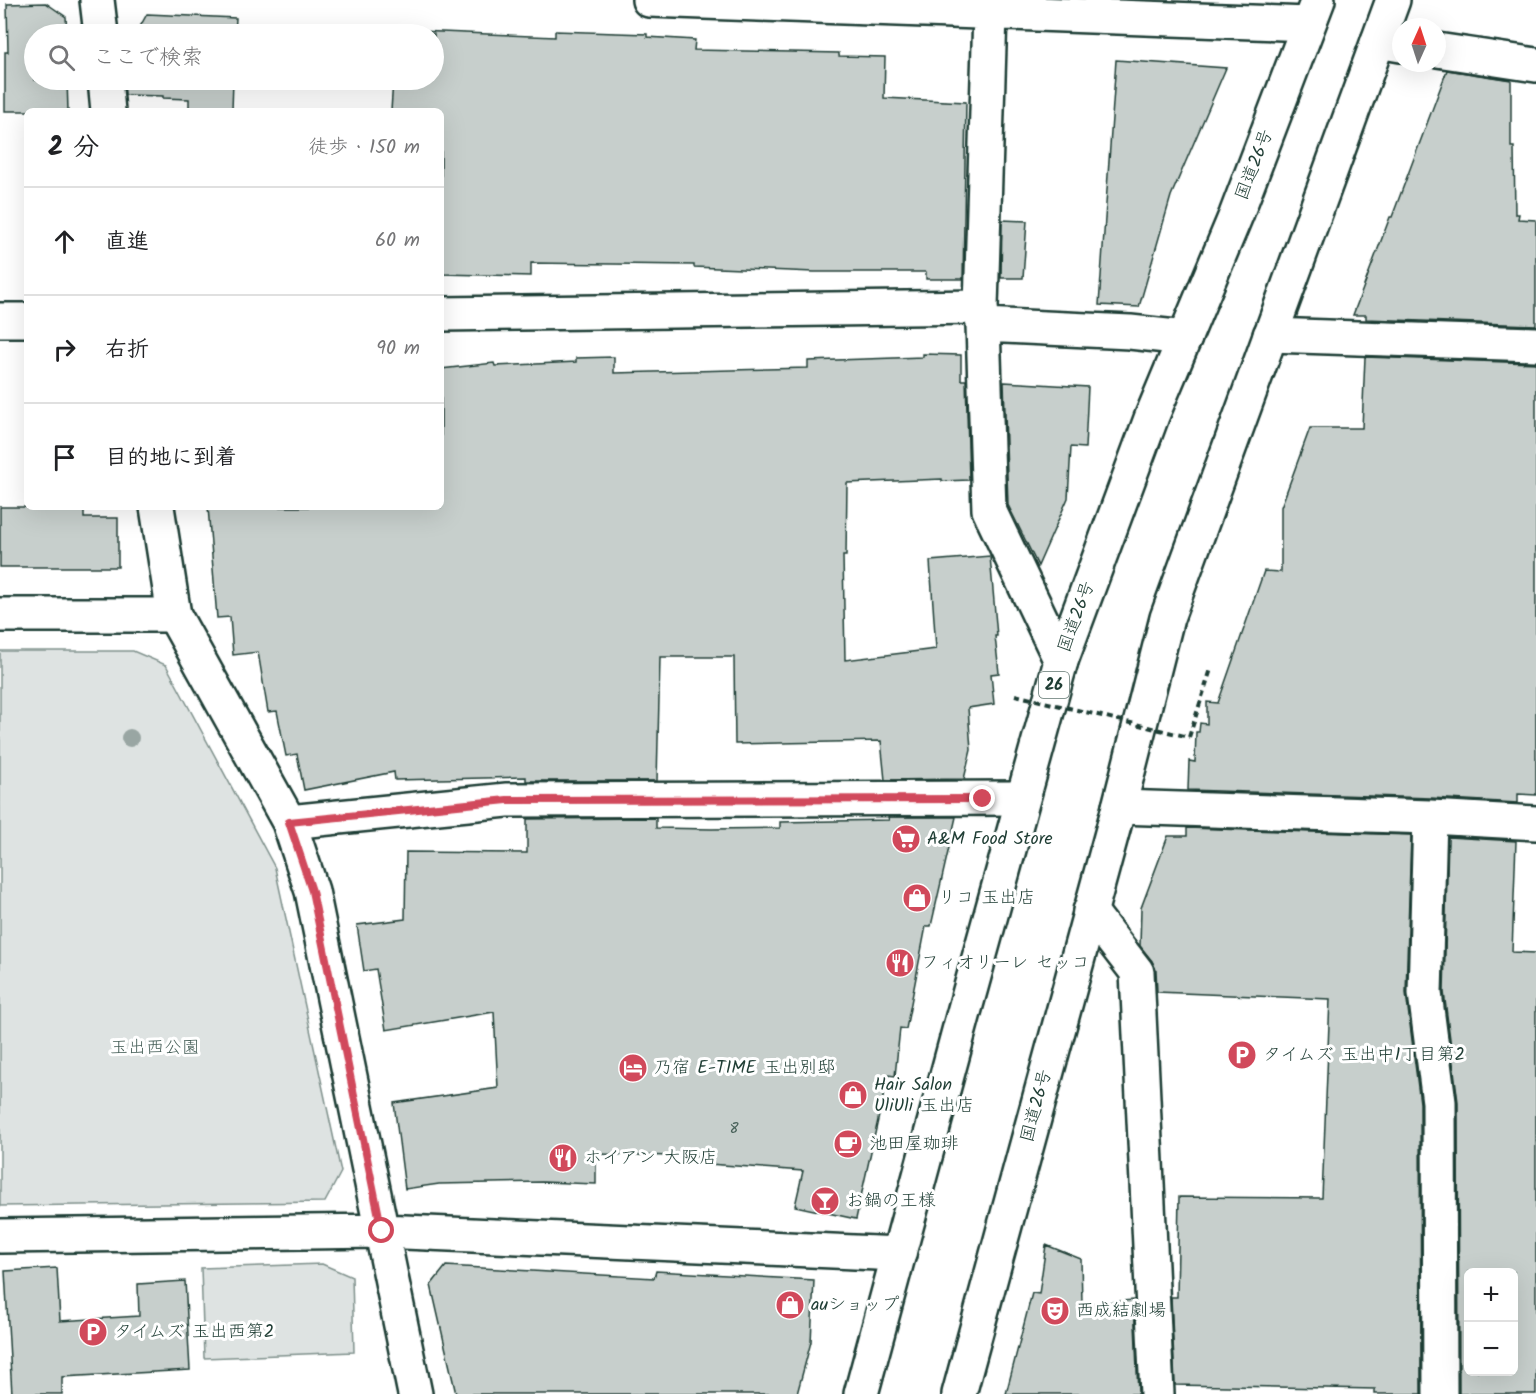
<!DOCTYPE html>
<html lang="ja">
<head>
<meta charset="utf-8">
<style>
	:root { --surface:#fff; --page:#f2f2f2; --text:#202124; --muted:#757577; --line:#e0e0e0 }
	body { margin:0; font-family:Kalam,"Klee One",sans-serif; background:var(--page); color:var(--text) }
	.controls { position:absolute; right:18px; bottom:18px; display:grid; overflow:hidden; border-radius:9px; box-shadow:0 6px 24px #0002 }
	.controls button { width:54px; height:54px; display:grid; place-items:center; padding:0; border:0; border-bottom:2px solid var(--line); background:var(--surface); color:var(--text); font:30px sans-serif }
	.compass { position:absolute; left:1392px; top:18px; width:54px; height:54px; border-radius:50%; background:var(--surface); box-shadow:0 6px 24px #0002; rotate:3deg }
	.stop { position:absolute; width:18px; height:18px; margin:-14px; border:4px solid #d1495b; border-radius:50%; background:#fff }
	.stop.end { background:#d1495b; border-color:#fff; box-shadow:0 2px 6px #0008 }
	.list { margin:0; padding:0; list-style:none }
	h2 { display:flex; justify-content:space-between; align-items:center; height:78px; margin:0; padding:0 24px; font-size:26px }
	h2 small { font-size:20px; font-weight:400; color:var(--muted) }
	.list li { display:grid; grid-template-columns:39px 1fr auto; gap:18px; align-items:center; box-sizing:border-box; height:108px; padding:0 24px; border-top:2px solid var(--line) }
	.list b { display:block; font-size:22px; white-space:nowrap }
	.list em { font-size:20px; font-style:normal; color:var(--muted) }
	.icon { flex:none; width:33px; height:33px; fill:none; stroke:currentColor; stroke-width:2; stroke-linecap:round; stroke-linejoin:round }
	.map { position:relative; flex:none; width:1536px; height:1394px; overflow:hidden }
	.search { position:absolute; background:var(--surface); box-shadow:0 6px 24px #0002; left:24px; top:24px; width:420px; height:66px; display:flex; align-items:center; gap:15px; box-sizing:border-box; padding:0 21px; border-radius:33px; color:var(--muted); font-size:22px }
	.panel { position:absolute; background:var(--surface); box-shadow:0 6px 24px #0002; left:24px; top:108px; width:420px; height:402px; border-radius:9px }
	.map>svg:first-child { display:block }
	.green { fill:#dee3e2; stroke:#7e908b; stroke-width:1.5 }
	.building { fill:#c7cfcc; stroke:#1f3d34; stroke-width:1.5; fill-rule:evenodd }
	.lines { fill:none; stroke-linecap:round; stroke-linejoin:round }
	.minor-casing { stroke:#1f3d34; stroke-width:38 }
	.tertiary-casing { stroke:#1f3d34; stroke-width:38 }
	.trunk-casing { stroke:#1f3d34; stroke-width:38 }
	.path { stroke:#1f3d34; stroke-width:4; stroke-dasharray:6 4.5; stroke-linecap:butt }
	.minor { stroke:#fff; stroke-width:33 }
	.tertiary { stroke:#fff; stroke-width:33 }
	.trunk { stroke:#fff; stroke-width:33 }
	.path-bridge { stroke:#1f3d34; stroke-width:4; stroke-dasharray:6 4.5; stroke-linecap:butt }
	.tree { fill:#99a6a3 }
	.route { stroke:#d1495b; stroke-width:8 }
	.labels { text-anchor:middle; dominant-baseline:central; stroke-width:6; stroke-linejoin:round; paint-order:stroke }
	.number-label { font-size:15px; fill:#49625a }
	.shield { fill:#fff; stroke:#627771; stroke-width:1.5 }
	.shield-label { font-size:16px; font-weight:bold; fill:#1f3d34 }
	.street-label { font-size:18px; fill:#1f3d34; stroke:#fff }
	.poi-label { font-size:18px; fill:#1f3d34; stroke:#fff; text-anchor:start }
	.park-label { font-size:18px; fill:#455e57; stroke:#fff }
</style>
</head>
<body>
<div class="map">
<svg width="1536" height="1394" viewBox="0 0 1536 1394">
	<rect width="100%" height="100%" fill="#fff"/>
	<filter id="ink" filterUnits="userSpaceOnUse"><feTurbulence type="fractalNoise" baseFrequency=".0167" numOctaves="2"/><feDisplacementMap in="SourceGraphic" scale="12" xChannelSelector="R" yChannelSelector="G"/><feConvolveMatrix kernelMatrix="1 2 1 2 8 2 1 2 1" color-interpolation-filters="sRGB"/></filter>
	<g filter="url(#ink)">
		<!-- green -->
		<path class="green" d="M0,651H133L166,665L275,868L341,1172L325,1202L0,1206Z
			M322,1264L352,1277L354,1352L204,1358L201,1268Z"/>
		<!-- building -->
		<path class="building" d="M46,3L66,17L67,34H34V80H67L68,111H5V52H8L7,4Z
			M147,14L236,18L235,34H136Z
			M395,30L555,37V31L647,34V37L695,40L694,50L839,53V56L885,57L884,98L966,102L963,279H926V272H814L694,267V265L531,263V276L441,274V111H391L393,80H434V34H395Z
			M1116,60L1226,68L1171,196L1139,307L1099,305Z
			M1447,70L1511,80V147H1514L1515,214H1519L1518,219L1536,220V325L1366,319V315H1353L1390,217H1392Z
			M124,80H233L232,110L189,108V99L163,98V96L125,95Z
			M1002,220L1027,221L1023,278H1001Z
			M923,354L961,355V380H966L969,480L942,481V479L847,483L846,556H843L845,660L936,649L930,561L990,556L997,636H995L999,673L991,674L994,704L968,708L971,750L964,779L885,780L881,741L735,744L734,657H660L657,781H526V777L395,780L394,772L304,790L297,754L286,756L277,711L268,712L258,652L233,655L230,617L217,618L208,507H441V369L494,363L495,366L576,362V358L614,357V373L808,368V361L923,357Z
			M1365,357L1536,363V795L1518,794V803L1431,798L1188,790L1189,761L1195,762L1196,732H1199L1200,723L1207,724V702L1218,703L1264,571L1281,572V507L1310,428H1362Z
			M1004,382L1088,387L1085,448L1071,447L1068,498L1038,566L1008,505Z
			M0,507H84V518H118V567H0Z
			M888,817H956L931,926H926L906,1029L900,1028L895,1076L888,1075L856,1219L795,1206L803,1171L709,1164V1157L596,1154V1184L542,1182L439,1184L405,1189L394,1103L498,1088L494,1012L386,1030L376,969L364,971L357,925L405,919L406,852L527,853V819L656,818V828L711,829L780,828V822L889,820Z
			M1187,828L1411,835L1406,993L1420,1103L1421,1394H1375V1389L1175,1385L1171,1297H1177L1179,1197L1322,1198L1330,999L1157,992L1156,970L1152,961L1140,946L1141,908L1168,836H1187Z
			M1448,837L1516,841L1512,952L1536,953V1394H1459L1458,1102L1444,992ZM1468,1272H1514V1371H1468Z
			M1046,1245L1081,1259L1082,1304L1134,1300L1138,1394H1006L1032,1293L1039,1294Z
			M446,1266L654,1278L656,1271L814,1280L811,1342L797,1394H456L431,1285Z
			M57,1268L60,1321L139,1316L138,1284L185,1281L190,1370L62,1377V1394H12L5,1271Z"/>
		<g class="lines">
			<!-- minor casing -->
			<g class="minor-casing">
				<path id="minor" d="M97,0L101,34
					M649,0L1308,24
					M1378,41L1401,45
					M1437,50L1536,65
					M105,80L108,111
					M441,314L981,307
					M0,320H27
					M983,325L981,307L990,13
					M1270,335L1536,344
					M157,507L174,615L289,822L312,891L415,1394
					M1061,661L989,510L983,325L1130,332L1185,338
					M1119,807L1430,817L1536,823
					M1430,817L1425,993L1439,1102L1440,1394
					M289,822L507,800L1022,798
					M1090,911L1137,972L1157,1394
					M0,1236L382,1231L899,1254"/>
			</g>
			<!-- tertiary casing -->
			<g class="tertiary-casing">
				<path id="tertiary" d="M0,615H174"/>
			</g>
			<!-- trunk casing -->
			<g class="trunk-casing">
				<path id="trunk" d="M861,1394L963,1016L1061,661L1152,416L1236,215L1318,0
					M959,1394L1119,807L1167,618L1393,0"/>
			</g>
			<!-- path -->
			<path class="path" d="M1189,737L1211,669"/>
			<!-- minor -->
			<use href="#minor" class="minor"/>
			<!-- tertiary -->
			<use href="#tertiary" class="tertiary"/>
			<!-- trunk -->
			<use href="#trunk" class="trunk"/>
			<!-- path-bridge -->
			<path class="path-bridge" d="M1015,695L1189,737"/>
		</g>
		<!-- trees -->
		<circle class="tree" cx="130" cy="738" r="9"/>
	</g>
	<g class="lines" filter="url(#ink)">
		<!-- route -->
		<path class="route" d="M382,1231L312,891L289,822L507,800L983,799"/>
	</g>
	<!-- icons -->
	<defs>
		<g id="supermarket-disc" transform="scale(1.5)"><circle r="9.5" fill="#d1495b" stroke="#fff"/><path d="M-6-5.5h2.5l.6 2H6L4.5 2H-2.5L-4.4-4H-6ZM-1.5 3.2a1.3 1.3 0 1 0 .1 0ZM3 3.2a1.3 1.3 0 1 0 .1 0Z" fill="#fff"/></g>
		<g id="shop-disc" transform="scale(1.5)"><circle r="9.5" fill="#d1495b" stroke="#fff"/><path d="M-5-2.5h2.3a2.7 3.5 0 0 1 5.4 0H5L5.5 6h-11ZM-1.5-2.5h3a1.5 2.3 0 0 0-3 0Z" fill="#fff"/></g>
		<g id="restaurant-disc" transform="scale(1.5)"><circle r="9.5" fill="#d1495b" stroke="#fff"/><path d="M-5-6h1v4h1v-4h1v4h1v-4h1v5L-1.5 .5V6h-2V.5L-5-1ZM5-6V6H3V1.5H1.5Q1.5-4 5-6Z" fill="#fff"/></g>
		<g id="parking-disc" transform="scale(1.5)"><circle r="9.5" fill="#d1495b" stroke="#fff"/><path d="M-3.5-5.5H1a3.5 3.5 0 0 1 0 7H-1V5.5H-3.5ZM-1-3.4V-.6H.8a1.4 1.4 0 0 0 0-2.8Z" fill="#fff"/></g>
		<g id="hotel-disc" transform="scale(1.5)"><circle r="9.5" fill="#d1495b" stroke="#fff"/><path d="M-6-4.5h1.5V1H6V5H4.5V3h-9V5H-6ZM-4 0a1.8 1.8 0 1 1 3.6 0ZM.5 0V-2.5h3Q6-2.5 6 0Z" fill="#fff"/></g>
		<g id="cafe-disc" transform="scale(1.5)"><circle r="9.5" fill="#d1495b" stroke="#fff"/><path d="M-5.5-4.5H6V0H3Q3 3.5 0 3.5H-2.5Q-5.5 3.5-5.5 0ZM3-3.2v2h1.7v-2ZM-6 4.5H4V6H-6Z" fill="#fff"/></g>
		<g id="bar-disc" transform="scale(1.5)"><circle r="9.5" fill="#d1495b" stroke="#fff"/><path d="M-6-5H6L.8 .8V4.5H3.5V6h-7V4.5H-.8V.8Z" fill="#fff"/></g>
		<g id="theatre-disc" transform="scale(1.5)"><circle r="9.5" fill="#d1495b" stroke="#fff"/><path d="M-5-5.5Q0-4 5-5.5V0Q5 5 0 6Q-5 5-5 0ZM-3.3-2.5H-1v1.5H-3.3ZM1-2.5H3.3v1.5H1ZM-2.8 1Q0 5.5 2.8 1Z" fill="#fff"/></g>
	</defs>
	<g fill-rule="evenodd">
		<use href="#supermarket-disc" x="906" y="839"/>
		<use href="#shop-disc" x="917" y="898"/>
		<use href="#restaurant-disc" x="900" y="963"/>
		<use href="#parking-disc" x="1242" y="1055"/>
		<use href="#hotel-disc" x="633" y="1068"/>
		<use href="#shop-disc" x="853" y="1095"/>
		<use href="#cafe-disc" x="848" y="1144"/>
		<use href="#restaurant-disc" x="563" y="1158"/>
		<use href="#bar-disc" x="825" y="1201"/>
		<use href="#shop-disc" x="790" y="1305"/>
		<use href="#theatre-disc" x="1055" y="1311"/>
		<use href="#parking-disc" x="93" y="1332"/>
	</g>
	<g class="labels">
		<!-- number labels -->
		<g class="number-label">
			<text x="734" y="1129">8</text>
		</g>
		<!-- shield labels -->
		<rect class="shield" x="1039" y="672" width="30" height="26" rx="4.5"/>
		<g class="shield-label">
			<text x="1054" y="685">26</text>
		</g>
		<!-- street labels -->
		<g class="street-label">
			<text transform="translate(1255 165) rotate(-69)">国道26号</text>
			<text transform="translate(1077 617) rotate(-70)">国道26号</text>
			<text transform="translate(1037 1106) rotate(-75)">国道26号</text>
		</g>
		<!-- poi labels -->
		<g class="poi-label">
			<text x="927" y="839">A&amp;M Food Store</text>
			<text x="938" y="898">リコ 玉出店</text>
			<text x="921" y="963">フィオリーレ セッコ</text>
			<text x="1263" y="1055">タイムズ 玉出中1丁目第2</text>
			<text x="654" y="1068">乃宿 E-TIME 玉出別邸</text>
			<text x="874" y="1085">Hair Salon<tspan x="874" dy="21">UliUli 玉出店</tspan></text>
			<text x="869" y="1144">池田屋珈琲</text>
			<text x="584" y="1158">ホイアン 大阪店</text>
			<text x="846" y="1201">お鍋の王様</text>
			<text x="811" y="1305">auショップ</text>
			<text x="1076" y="1311">西成結劇場</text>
			<text x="114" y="1332">タイムズ 玉出西第2</text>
		</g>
		<!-- park labels -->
		<g class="park-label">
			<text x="155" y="1048">玉出西公園</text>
		</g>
	</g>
</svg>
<div class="controls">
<button>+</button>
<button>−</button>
</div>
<svg class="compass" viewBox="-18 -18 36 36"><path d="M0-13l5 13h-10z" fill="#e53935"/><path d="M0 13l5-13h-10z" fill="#757577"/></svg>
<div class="stop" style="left:382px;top:1231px"></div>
<div class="stop end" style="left:983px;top:799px"></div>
<div class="search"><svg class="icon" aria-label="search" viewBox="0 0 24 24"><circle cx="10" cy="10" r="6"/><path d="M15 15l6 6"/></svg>ここで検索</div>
<section class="panel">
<h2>2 分<small>徒歩 · 150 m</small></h2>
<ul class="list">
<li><svg class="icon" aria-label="ahead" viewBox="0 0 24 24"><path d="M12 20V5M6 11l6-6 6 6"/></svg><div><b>直進</b></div><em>60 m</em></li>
<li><svg class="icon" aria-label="right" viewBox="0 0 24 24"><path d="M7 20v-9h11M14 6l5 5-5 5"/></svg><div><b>右折</b></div><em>90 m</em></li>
<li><svg class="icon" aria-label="arrive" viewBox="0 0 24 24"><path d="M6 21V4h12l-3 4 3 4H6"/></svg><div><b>目的地に到着</b></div></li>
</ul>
</section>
</div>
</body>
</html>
